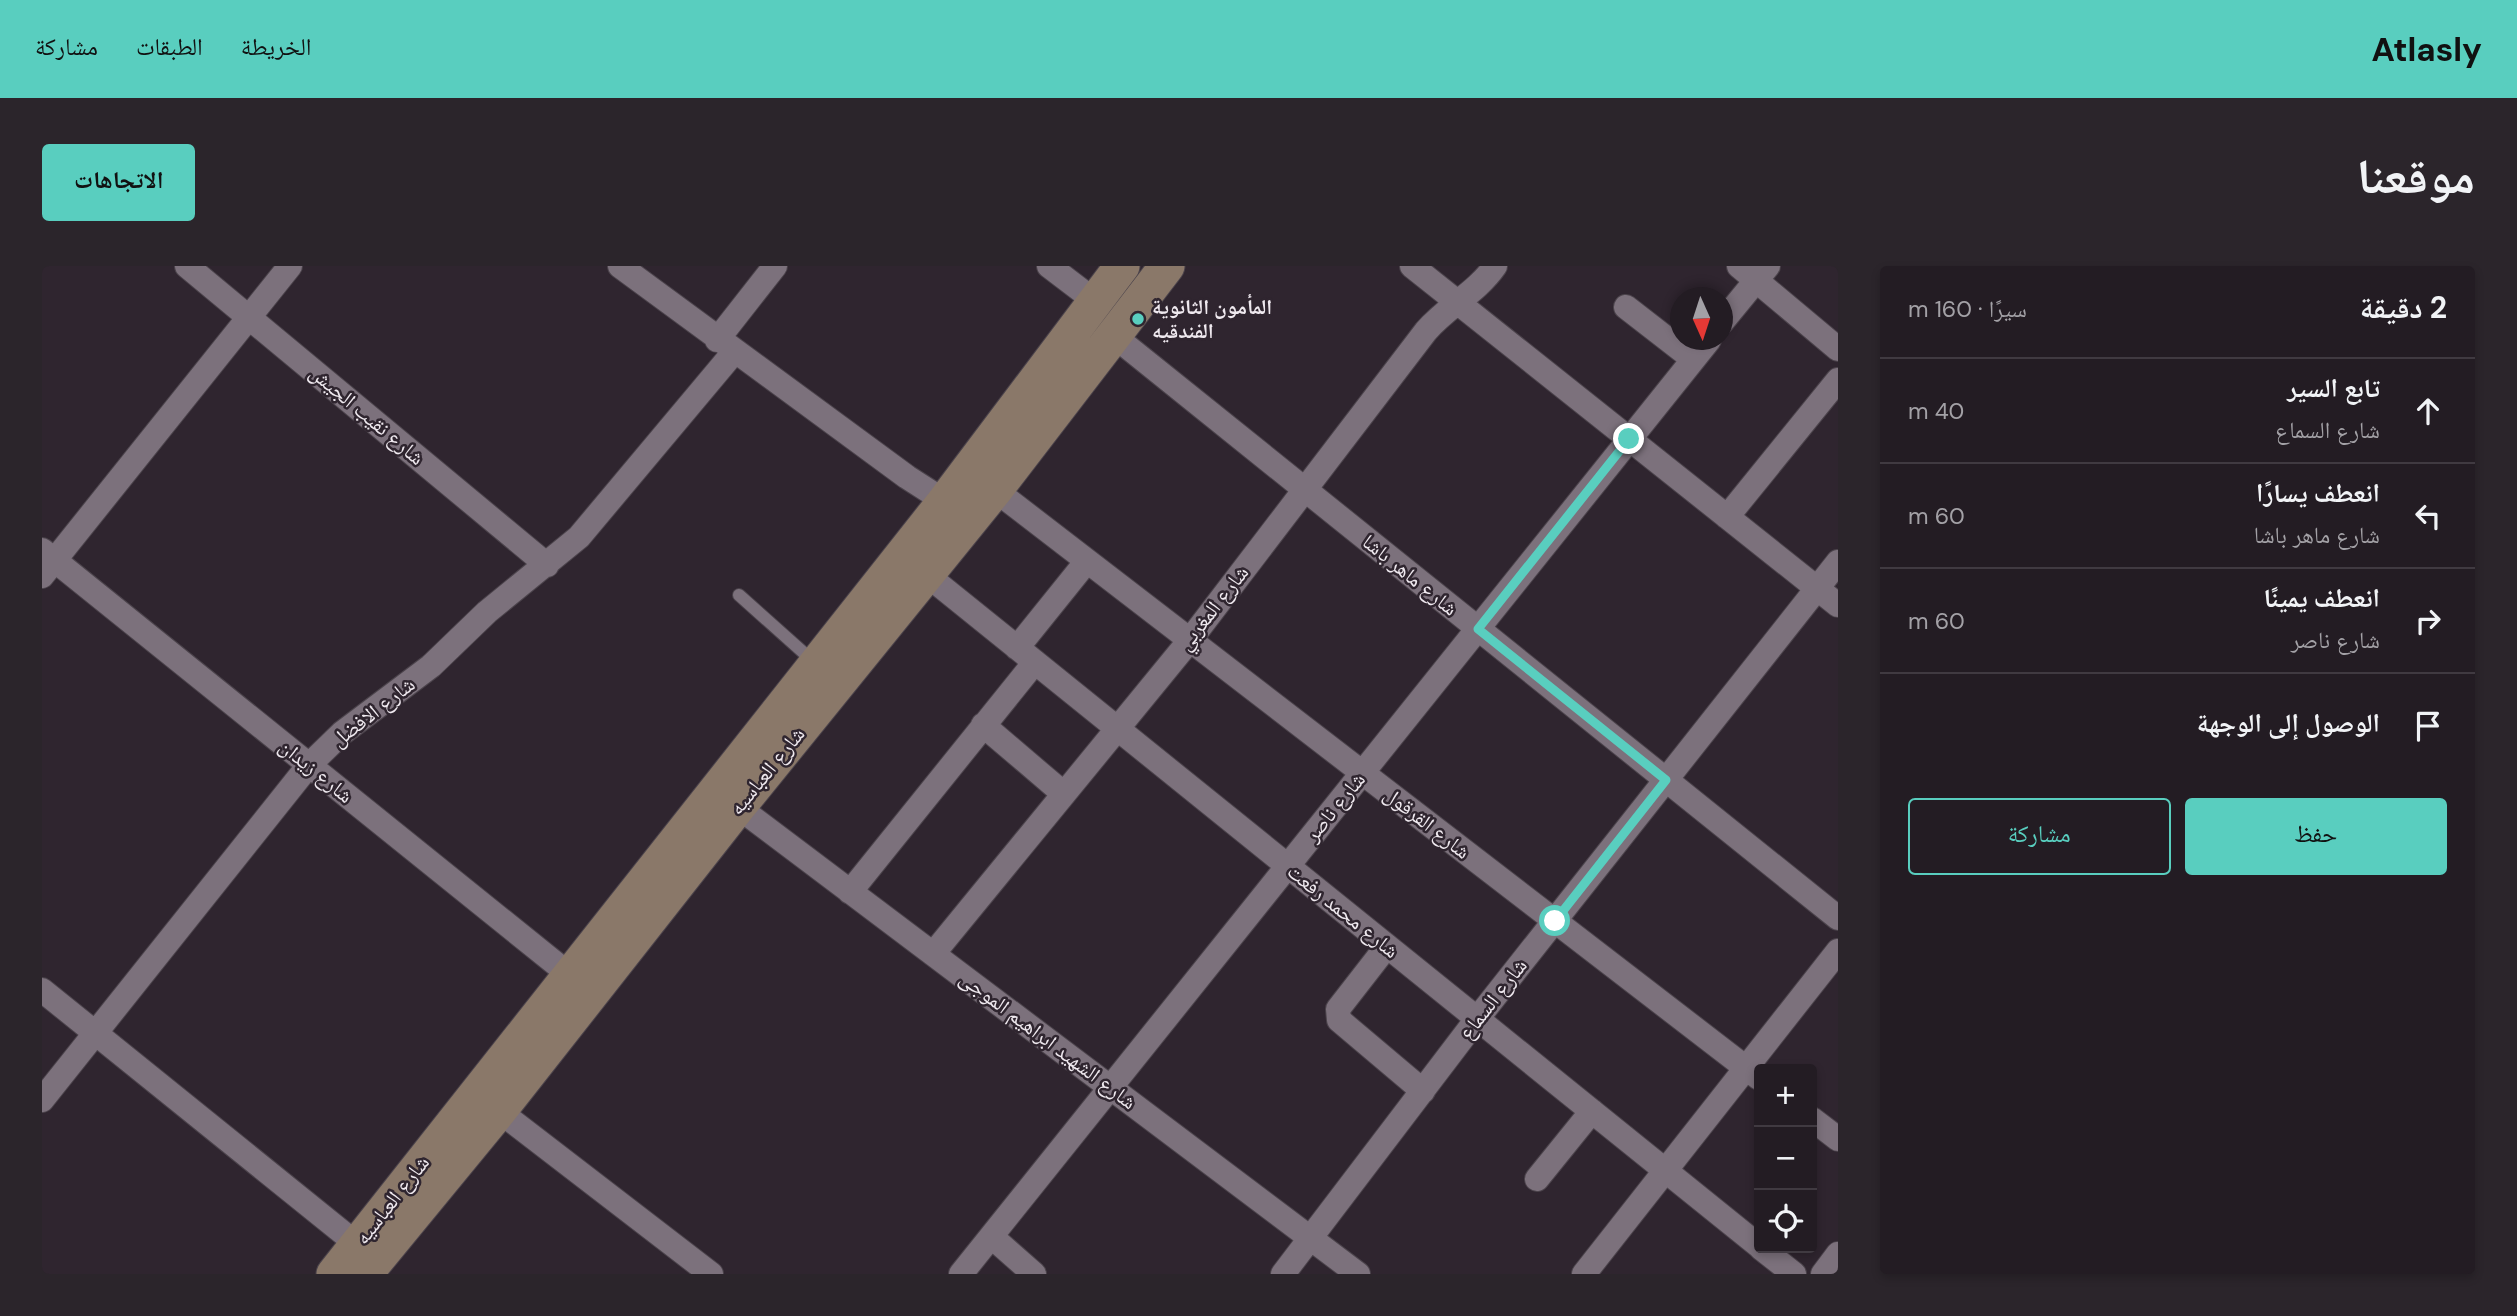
<!DOCTYPE html>
<html lang="ar">
<head>
<meta charset="utf-8">
<style>
	:root { --surface:#231c23; --page:#2b252b; --text:#f1f3f6; --muted:#a3a1a6; --line:#403a41; --accent:#59cebf }
	body { margin:0; font-family:"DM Sans","Noto Naskh Arabic",sans-serif; background:var(--page); color:var(--text); direction:rtl }
	.controls { position:absolute; right:21px; bottom:21px; display:grid; overflow:hidden; border-radius:7px; box-shadow:0 4px 10px #0003 }
	.controls button { width:63px; height:63px; display:grid; place-items:center; padding:0; border:0; border-bottom:2px solid var(--line); background:var(--surface); color:var(--text); font:35px sans-serif }
	.compass { position:absolute; left:1628px; top:21px; width:63px; height:63px; border-radius:50%; background:var(--surface); box-shadow:0 4px 10px #0003; rotate:177deg }
	.stop { position:absolute; width:21px; height:21px; margin:-16px; border:5px solid #59cebf; border-radius:50%; background:#fff }
	.stop.end { background:#59cebf; border-color:#fff; box-shadow:0 2px 7px #0008 }
	.list { margin:0; padding:0; list-style:none }
	h2 { display:flex; justify-content:space-between; align-items:center; height:91px; margin:0; padding:0 28px; font-size:30px }
	h2 small { font-size:23px; font-weight:400; color:var(--muted) }
	.list li { display:grid; grid-template-columns:46px 1fr auto; gap:21px; align-items:center; box-sizing:border-box; height:105px; padding:0 28px; border-top:2px solid var(--line) }
	.list b { display:block; font-size:26px; white-space:nowrap }
	.list p { margin:0; font-size:23px; white-space:nowrap; color:var(--muted) }
	.list em { font-size:23px; font-style:normal; color:var(--muted) }
	.actions { display:flex; gap:14px; padding:21px 28px }
	.actions a { flex:1; padding:16px 0; border:2px solid var(--accent); border-radius:7px; text-align:center; font-size:24px; color:var(--accent) }
	.actions .main { background:var(--accent); color:#111 }
	.icon { flex:none; width:38px; height:38px; fill:none; stroke:currentColor; stroke-width:2; stroke-linecap:round; stroke-linejoin:round }
	.map { position:relative; flex:none; width:1796px; height:1008px; overflow:hidden; direction:ltr; border-radius:7px }
	header { display:flex; align-items:center; gap:42px; box-sizing:border-box; height:98px; padding:0 35px; background:var(--accent); color:#111 }
	header strong { font-size:33px }
	nav { display:flex; gap:38px; margin-inline-start:auto; font-size:24px }
	.intro { display:flex; align-items:center; justify-content:space-between; box-sizing:border-box; height:168px; padding:0 42px }
	h1 { margin:0; font-size:49px }
	.button { padding:18px 32px; border-radius:7px; background:var(--accent); color:#111; font-size:24px; font-weight:700 }
	main { display:flex; gap:42px; padding:0 42px }
	aside { flex:1; background:var(--surface); border-radius:7px; box-shadow:0 4px 10px #0003 }
	.map>svg:first-child { display:block }
	.lines { fill:none; stroke-linecap:round; stroke-linejoin:round }
	.lane-casing { stroke:#4b434b; stroke-width:14 }
	.street-casing { stroke:#4b434b; stroke-width:26 }
	.secondary-casing { stroke:#4b434b; stroke-width:37 }
	.lane { stroke:#7c717c; stroke-width:12 }
	.street { stroke:#7c717c; stroke-width:24 }
	.secondary { stroke:#8a7869; stroke-width:35 }
	.route { stroke:#59cebf; stroke-width:9 }
	.poi-dot { fill:#59cebf; stroke:#2f252f; stroke-width:2.5 }
	.labels { text-anchor:middle; dominant-baseline:central; stroke-width:5; stroke-linejoin:round; paint-order:stroke }
	.poi-label { font-size:21px; font-weight:bold; fill:#efe9ef; stroke:#2f252f; text-anchor:start }
	.street-label { font-size:21px; fill:#efe9ef; stroke:#2f252f }
</style>
</head>
<body>
<header>
<strong>Atlasly</strong>
<nav><a>الخريطة</a><a>الطبقات</a><a>مشاركة</a></nav>
</header>
<div class="intro"><h1>موقعنا</h1><a class="button">الاتجاهات</a></div>
<main>
<aside>
<h2>2 دقيقة<small>سيرًا · 160 m</small></h2>
<ul class="list">
<li><svg class="icon" aria-label="ahead" viewBox="0 0 24 24"><path d="M12 20V5M6 11l6-6 6 6"/></svg><div><b>تابع السير</b><p>شارع السماع</p></div><em>40 m</em></li>
<li><svg class="icon" aria-label="left" viewBox="0 0 24 24"><path d="M17 20v-9H6M10 6l-5 5 5 5"/></svg><div><b>انعطف يسارًا</b><p>شارع ماهر باشا</p></div><em>60 m</em></li>
<li><svg class="icon" aria-label="right" viewBox="0 0 24 24"><path d="M7 20v-9h11M14 6l5 5-5 5"/></svg><div><b>انعطف يمينًا</b><p>شارع ناصر</p></div><em>60 m</em></li>
<li><svg class="icon" aria-label="arrive" viewBox="0 0 24 24"><path d="M6 21V4h12l-3 4 3 4H6"/></svg><div><b>الوصول إلى الوجهة</b></div></li>
</ul>
<div class="actions"><a class="main">حفظ</a><a>مشاركة</a></div>
</aside>
<div class="map">
<svg width="1796" height="1008" viewBox="0 0 1796 1008">
	<rect width="100%" height="100%" fill="#2f252f"/>
	<g class="lines">
		<!-- lane casing -->
		<g class="lane-casing">
			<path id="lane" d="M697,329L772,396"/>
		</g>
		<!-- street casing -->
		<g class="street-casing">
			<path id="street" d="M145,0L505,299
				M578,0L865,211L915,243
				M1007,0L1053,35
				M1370,0L1796,339
				M1697,0L1796,83
				M1584,41L1651,93
				M1680,56L1726,0
				M1072,70L1796,652
				M675,74L733,0
				M953,224L1717,812
				M1685,251L1796,114
				M0,284L539,718
				M885,309L1717,980
				M0,310L248,0
				M975,382L1045,295
				M941,459L1022,528
				M696,541L1316,1008
				M808,626L993,396
				M1345,680L1296,743L1297,754L1381,825
				M891,688L1148,374L1384,65C1406,40 1435,26 1453,0
				M0,724L316,979
				M0,834L267,499L300,467L389,400L445,346L537,271L692,86
				M457,845L669,1008
				M1770,853L1796,873
				M1495,913L1550,845
				M950,971L992,1008
				M1719,982L1752,1008
				M919,1008L1667,74
				M1241,1008L1435,753L1796,296
				M1542,1008L1796,685
				M1781,1008L1796,988"/>
		</g>
		<!-- secondary casing -->
		<g class="secondary-casing">
			<path id="secondary" d="M292,1008L903,235L1080,0
				M323,1008L457,845L696,541L953,224L1125,0"/>
		</g>
		<!-- lane -->
		<use href="#lane" class="lane"/>
		<!-- street -->
		<use href="#street" class="street"/>
		<!-- secondary -->
		<use href="#secondary" class="secondary"/>
	</g>
	<g class="lines">
		<!-- route -->
		<path class="route" d="M1513,655L1624,514L1436,363L1587,173"/>
	</g>
	<!-- markers -->
	<circle class="poi-dot" cx="1096" cy="53" r="7"/>
	<g class="labels">
		<!-- poi labels -->
		<g class="poi-label">
			<text x="1110" y="41">المأمون الثانوية<tspan x="1110" dy="24">الفندقيه</tspan></text>
		</g>
		<!-- street labels -->
		<g class="street-label">
			<text transform="translate(325 149) rotate(40)">شارع نقيب الجيش</text>
			<text transform="translate(1368 309) rotate(39)">شارع ماهر باشا</text>
			<text transform="translate(1171 342) rotate(-52)">شارع المغربي</text>
			<text transform="translate(331 446) rotate(-38)">شارع الافضل</text>
			<text transform="translate(274 505) rotate(39)">شارع زيدان</text>
			<text transform="translate(725 505) rotate(-51)">شارع العباسيه</text>
			<text transform="translate(1293 541) rotate(-51)">شارع ناصر</text>
			<text transform="translate(1385 557) rotate(38)">شارع القرقول</text>
			<text transform="translate(1301 645) rotate(39)">شارع محمد رفعت</text>
			<text transform="translate(1451 733) rotate(-52)">شارع السماع</text>
			<text transform="translate(1006 774) rotate(37)">شارع الشهيد ابراهيم الموجى</text>
			<text transform="translate(350 934) rotate(-52)">شارع العباسيه</text>
		</g>
	</g>
</svg>
<div class="controls">
<button>+</button>
<button>−</button>
<button><svg class="icon" aria-label="locate" viewBox="0 0 24 24"><circle cx="12" cy="12" r="6"/><path d="M12 2v4M12 18v4M2 12h4M18 12h4"/></svg></button>
</div>
<svg class="compass" viewBox="-18 -18 36 36"><path d="M0-13l5 13h-10z" fill="#e53935"/><path d="M0 13l5-13h-10z" fill="#a3a1a6"/></svg>
<div class="stop" style="left:1513px;top:655px"></div>
<div class="stop end" style="left:1587px;top:173px"></div>
</div>
</main>
</body>
</html>
